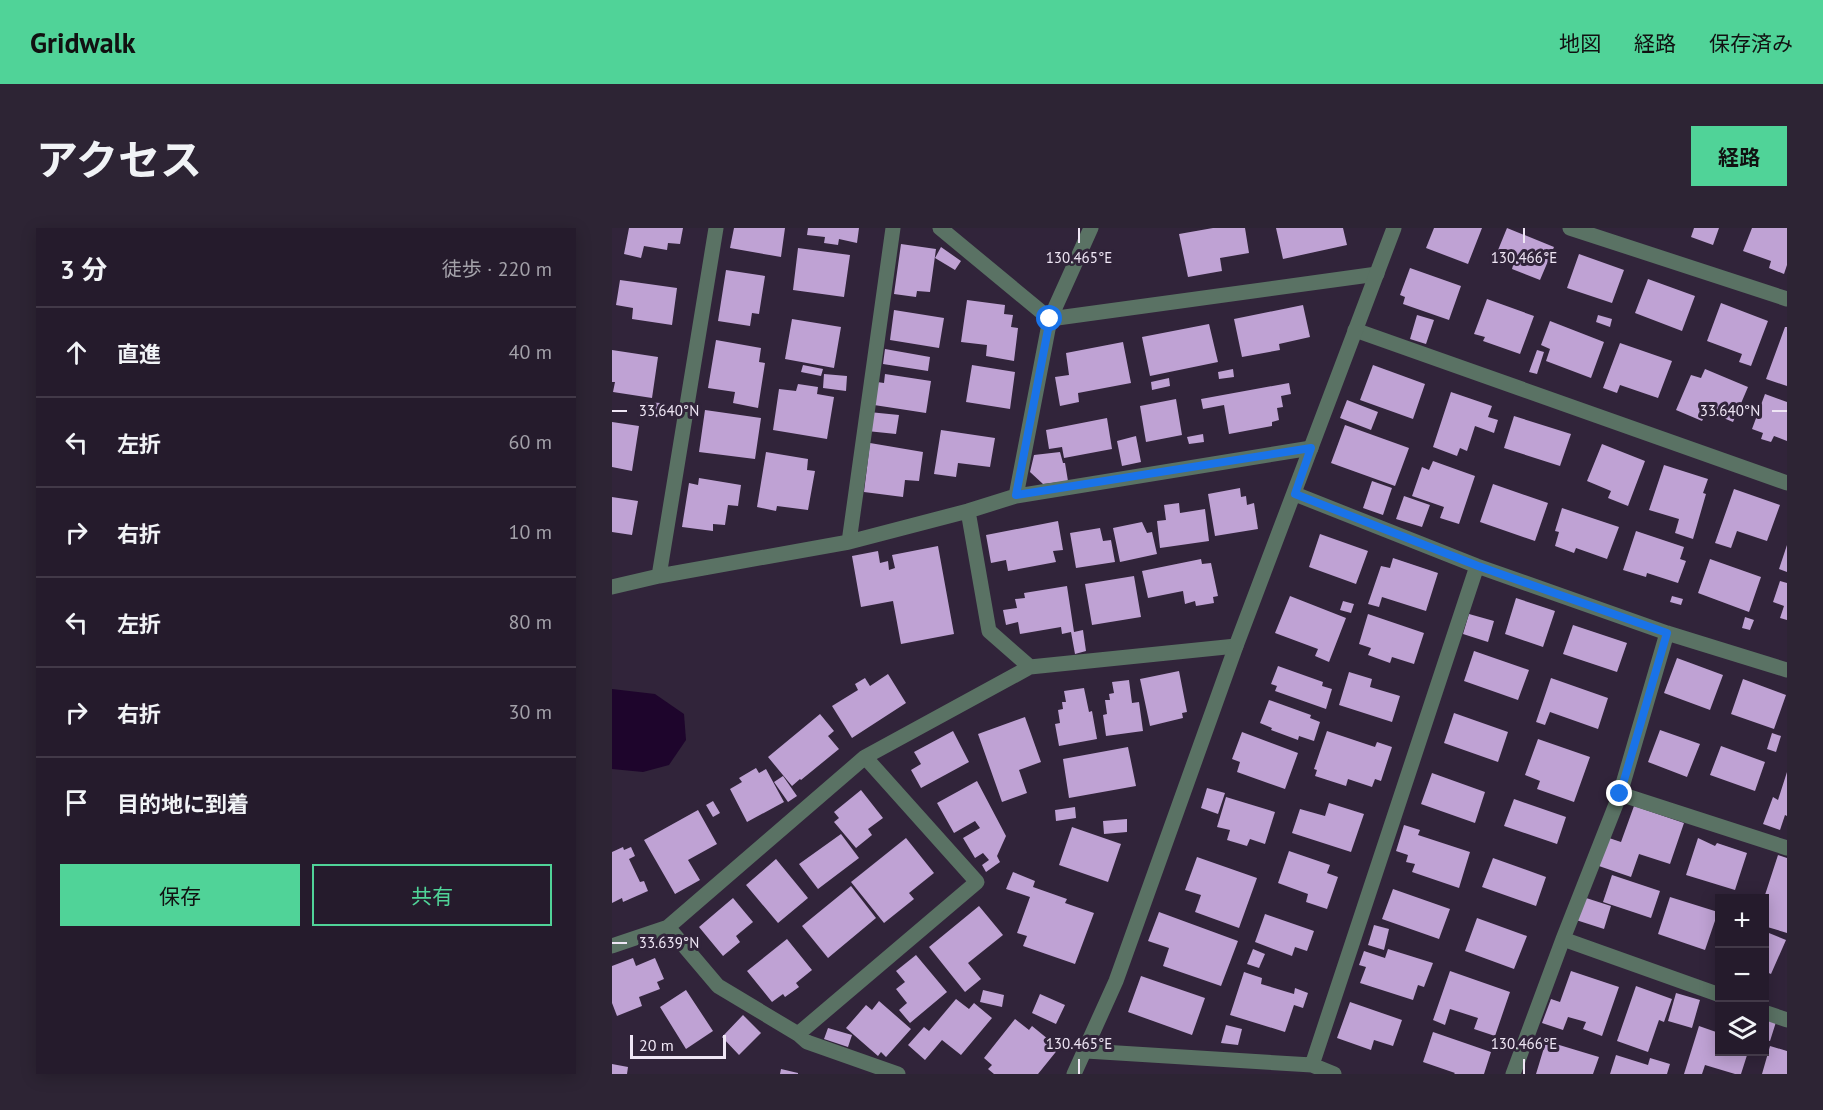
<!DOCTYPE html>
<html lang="ja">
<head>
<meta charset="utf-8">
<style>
	:root { --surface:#251b2c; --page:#2d2434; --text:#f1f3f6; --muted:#a3a1a9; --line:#423948; --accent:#50d398 }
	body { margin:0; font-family:"PT Sans","Noto Sans JP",sans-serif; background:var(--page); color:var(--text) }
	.controls { position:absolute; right:18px; bottom:18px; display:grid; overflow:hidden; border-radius:0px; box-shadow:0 3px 15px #0003 }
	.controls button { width:54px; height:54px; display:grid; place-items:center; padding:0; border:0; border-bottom:2px solid var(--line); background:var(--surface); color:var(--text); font:30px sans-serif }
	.scale { position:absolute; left:18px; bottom:15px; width:96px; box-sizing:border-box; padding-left:6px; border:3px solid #efe6f5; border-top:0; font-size:16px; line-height:21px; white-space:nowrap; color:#efe6f5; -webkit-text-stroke:4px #31243a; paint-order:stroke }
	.stop { position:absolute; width:18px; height:18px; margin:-14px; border:4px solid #1a73e8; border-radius:50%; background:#fff }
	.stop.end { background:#1a73e8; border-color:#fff; box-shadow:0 2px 6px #0008 }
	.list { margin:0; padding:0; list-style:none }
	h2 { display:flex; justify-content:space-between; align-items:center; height:78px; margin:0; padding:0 24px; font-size:26px }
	h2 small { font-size:20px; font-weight:400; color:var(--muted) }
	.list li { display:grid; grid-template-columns:39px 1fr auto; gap:18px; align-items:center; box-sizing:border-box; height:90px; padding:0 24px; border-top:2px solid var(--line) }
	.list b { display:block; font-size:22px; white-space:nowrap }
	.list em { font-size:20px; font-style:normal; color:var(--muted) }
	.actions { display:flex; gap:12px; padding:18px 24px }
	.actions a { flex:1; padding:14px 0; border:2px solid var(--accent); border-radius:0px; text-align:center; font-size:21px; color:var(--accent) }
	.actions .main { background:var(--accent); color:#111 }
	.icon { flex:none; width:33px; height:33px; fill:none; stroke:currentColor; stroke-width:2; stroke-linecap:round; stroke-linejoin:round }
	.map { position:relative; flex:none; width:1175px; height:846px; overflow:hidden; border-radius:0px }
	header { display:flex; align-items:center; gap:36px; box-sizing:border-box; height:84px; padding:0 30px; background:var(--accent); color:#111 }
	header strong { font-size:28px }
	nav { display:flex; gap:33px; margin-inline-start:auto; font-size:21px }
	.intro { display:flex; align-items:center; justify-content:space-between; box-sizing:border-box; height:144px; padding:0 36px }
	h1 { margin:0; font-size:42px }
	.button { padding:15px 27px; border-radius:0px; background:var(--accent); color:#111; font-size:21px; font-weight:700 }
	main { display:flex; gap:36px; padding:0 36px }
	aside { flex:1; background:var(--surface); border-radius:0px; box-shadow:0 3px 15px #0003 }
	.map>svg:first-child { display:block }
	.water { fill:#1e052c }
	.building { fill:#bfa2d4 }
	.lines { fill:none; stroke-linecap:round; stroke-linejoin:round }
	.minor { stroke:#5a7264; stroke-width:15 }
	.tertiary { stroke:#5a7264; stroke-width:15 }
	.route { stroke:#1a73e8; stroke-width:8 }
	.ticks { fill:none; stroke:#efe6f5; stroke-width:2 }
	.ticks-label { font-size:15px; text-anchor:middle; fill:#efe6f5; stroke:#31243a; stroke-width:6; stroke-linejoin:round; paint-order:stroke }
</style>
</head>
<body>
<header>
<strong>Gridwalk</strong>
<nav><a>地図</a><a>経路</a><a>保存済み</a></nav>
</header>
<div class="intro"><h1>アクセス</h1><a class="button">経路</a></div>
<main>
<aside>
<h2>3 分<small>徒歩 · 220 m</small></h2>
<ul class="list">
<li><svg class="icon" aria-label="ahead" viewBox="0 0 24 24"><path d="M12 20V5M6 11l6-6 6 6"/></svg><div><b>直進</b></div><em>40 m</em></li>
<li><svg class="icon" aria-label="left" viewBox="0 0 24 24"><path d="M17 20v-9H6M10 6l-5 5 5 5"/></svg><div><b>左折</b></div><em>60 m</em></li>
<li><svg class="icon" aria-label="right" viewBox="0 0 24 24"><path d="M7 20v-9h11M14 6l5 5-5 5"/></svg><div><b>右折</b></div><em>10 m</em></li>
<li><svg class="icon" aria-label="left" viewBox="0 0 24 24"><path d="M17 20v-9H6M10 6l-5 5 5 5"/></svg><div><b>左折</b></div><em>80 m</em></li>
<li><svg class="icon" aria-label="right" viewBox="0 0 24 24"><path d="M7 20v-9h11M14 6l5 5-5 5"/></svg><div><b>右折</b></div><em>30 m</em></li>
<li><svg class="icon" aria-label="arrive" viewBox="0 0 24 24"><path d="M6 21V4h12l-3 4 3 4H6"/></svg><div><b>目的地に到着</b></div></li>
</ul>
<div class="actions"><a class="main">保存</a><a>共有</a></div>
</aside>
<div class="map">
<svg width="1175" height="846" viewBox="0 0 1175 846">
	<rect width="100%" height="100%" fill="#31243a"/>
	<!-- water -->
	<path class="water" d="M0,461L43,466L72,486L74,512L57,537L31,544L0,541Z"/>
	<!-- building -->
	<path class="building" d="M17,0H71L68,16L56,15L55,22L32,18L29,30L12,26Z
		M122,0H173L169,29L118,20Z
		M196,0H247L245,15L227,11L226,17L212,15L213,9L195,7Z
		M601,0H633L637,25L608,30L610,43L576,49L567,6Z
		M664,0H731L735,17L671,31Z
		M822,0H870L856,36L814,20Z
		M895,0L942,19L928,52L900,41L902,34L884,27Z
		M1082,0H1107L1101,17L1079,9Z
		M1140,0H1175V37L1172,46L1157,40L1159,33L1131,23Z
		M289,16L324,21L318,64L305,63L304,69L282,66Z
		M329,19L349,33L343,42L323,30Z
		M186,20L238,27L232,69L181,62Z
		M967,26L1012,42L1000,75L955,60Z
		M798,40L849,58L837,92L791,76L793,69L788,67Z
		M114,42L153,48L147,86L140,85L138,98L106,93Z
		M1036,51L1083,68L1070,103L1023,85Z
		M8,52L65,60L60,97L20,91L21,80L4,77Z
		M875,71L922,88L908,126L871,113L873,109L862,106Z
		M355,72L393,77L392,86L401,87L399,99L406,100L402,133L374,128L375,117L349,114Z
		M1109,75L1156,93L1139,138L1127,134L1130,126L1095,113Z
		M691,77L698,109L667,116L668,122L630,129L622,91Z
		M282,82L332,90L327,120L278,112Z
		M805,87L822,92L814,116L798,111Z
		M986,87L1000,91L998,99L984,94Z
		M180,91L229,99L222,140L173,131Z
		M938,93L992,114L979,150L934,133L938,121L929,117Z
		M597,96L606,134L538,148L530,109Z
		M1173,99H1175V158L1154,151Z
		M104,112L149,120L147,134L153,135L146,180L121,175L123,164L96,160Z
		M511,114L519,155L466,165L467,174L448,178L443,149L457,147L454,125Z
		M1008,115L1060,133L1046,170L1008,157L1005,165L991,160Z
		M273,121L318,129L316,143L271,136Z
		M0,122L46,129L40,170L1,164L3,154H0Z
		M925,122L932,124L925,146L917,144Z
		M191,137L211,141L209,148L189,144Z
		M360,137L403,144L398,181L354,174Z
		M761,137L813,156L801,191L748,172Z
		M621,141L622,149L607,151L606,144Z
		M1093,141L1136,159L1121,194L1095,183L1090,193L1064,182L1079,147L1089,150Z
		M212,146L235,148L234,163L211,160Z
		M273,146L319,153L314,185L262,177L265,154L272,155Z
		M557,150L558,158L540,162L539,154Z
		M677,155L679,166L669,168L671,179L665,180L667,192L660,194V198L617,206L612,177L591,181L589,171Z
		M186,156L206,159L205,166L222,169L215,211L161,202L167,161L184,163Z
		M839,164L880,178L876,189L886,192L882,205L863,198L855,223L848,220L845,228L821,219Z
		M1153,166L1175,174V213L1162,208L1159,214L1149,211L1151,205L1140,201Z
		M564,171L570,207L534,214L528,178Z
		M735,172L766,184L759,202L728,190Z
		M29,174L49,175L48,190L28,189Z
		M93,182L149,190L143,231L87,224Z
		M257,184L287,187L284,206L255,203Z
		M902,188L959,206L948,238L892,220Z
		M495,190L500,221L452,230L450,219L437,221L434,202Z
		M0,194L27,198L20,243L0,239Z
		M733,197L797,220L783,258L719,235Z
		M329,202L383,210L378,239L346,235L344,249L322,246Z
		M591,206L592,214L577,216L575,209Z
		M524,208L529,234L510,238L505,213Z
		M258,215L311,224L307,253L293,252L291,269L252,264Z
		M990,216L1033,233L1016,278L996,270L999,263L975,253Z
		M154,224L196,231L195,242L203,243L196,282L165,278L164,283L145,279Z
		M448,224L451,235H453L456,253L431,256L418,244L422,227Z
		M821,233L863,248L847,296L828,290L832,279L800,268L810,239L817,242Z
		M1052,237L1096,251L1091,265L1094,266L1081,311L1063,305L1067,291L1037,282Z
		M87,250L129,257L126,278L116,277L113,297L101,296V303L70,299L77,255L86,257Z
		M760,253L780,260L771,287L751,280Z
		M881,256L936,275L923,313L868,294Z
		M628,260L629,269L634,268L635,277L642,275L646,301L603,308L596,266Z
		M1122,261L1168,277L1155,313L1125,303L1119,320L1103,315Z
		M792,268L818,277L810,299L784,291Z
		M0,269L26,273L20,307L0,304Z
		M567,275L568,285L593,281L597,313L548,320L545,293L554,292L552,277Z
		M950,280L1007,299L995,331L964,320L962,325L943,318L947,304L943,303Z
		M446,293L451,322L441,323L444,334L396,343L394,332L379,335L374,307Z
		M530,294L535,305L540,304L545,326L508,334L501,300Z
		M488,300L491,313L499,312L503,334L464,340L458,305Z
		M1024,303L1072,319L1068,331L1074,333L1066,355L1035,345L1034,349L1011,342Z
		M708,306L756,323L744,356L697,339Z
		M1175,317V344L1167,341Z
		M326,318L342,406L289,416L281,373L249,379L240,328L266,323L268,335L276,333L277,342L283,340L280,327Z
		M781,330L826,345L814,383L770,369L767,379L756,376L769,338L778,340Z
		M589,331L590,336L599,335L606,368L601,369L602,375L584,378L583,373L573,376L571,363L536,370L530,343Z
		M1098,331L1149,349L1137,384L1086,365Z
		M522,348L529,389L480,397L473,356Z
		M1168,353L1175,355V392L1168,390L1172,378L1161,374Z
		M455,358L462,404L471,402L474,423L463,426L459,404L450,406L449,399L408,406L406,394L394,397L391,382L405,380L403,371L413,370L412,365Z
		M678,368L734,390L717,434L703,428L706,421L663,405Z
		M1060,368L1071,371L1069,377L1058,374Z
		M904,370L943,383L931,419L893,406Z
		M731,373L742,376L739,385L728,382Z
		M756,386L812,405L802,436L780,429L778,435L756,427L759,420L747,416Z
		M857,386L882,393L876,414L851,406Z
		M1133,389L1142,392L1138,402L1130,400Z
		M961,397L1015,415L1005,444L951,426Z
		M862,423L917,442L906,472L852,453Z
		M1065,430L1111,447L1098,482L1052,465Z
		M666,438L711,454L710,458L720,461L714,481L663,463L665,458L659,456Z
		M567,443L575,484L570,485L571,490L538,498L528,451Z
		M737,444L760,451L758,459L788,468L780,494L727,477Z
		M276,446L294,475L240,510L220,478L246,462L243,456L253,450L258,458Z
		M939,450L996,470L986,501L938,484L933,497L924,494Z
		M1131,451L1174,467L1162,501L1119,486Z
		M517,452L520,475L527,474L531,503L494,508L491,487L495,486L493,472H498L497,466L502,465L500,454Z
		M472,460L477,484L480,483L485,511L447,518L443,496L448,495L446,482L451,481L450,474H454L452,463Z
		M657,472L699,487L698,490L708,494L702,513L687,508L686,512L659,502L660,500L648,495Z
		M842,485L896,504L886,534L832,515Z
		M208,486L222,503L216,508L227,521L189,552L188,551L180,558L156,529Z
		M413,489L429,534L407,542L415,565L390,574L366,506Z
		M1048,502L1088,516L1075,549L1036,534Z
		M341,503L357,534L309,560L299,542L309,536L302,524Z
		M715,503L763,519L765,514L780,519L769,553L763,551L760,559L736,551L734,558L703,548L705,542L702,541Z
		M630,504L686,525L673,561L625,544L628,534L620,531Z
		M1160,505L1169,508L1164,524L1155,521Z
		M926,511L978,529L962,574L925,561L928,553L913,547Z
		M1109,518L1153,534L1143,563L1098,547Z
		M516,519L524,558L457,570L451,531Z
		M144,540L147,545L154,541L172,574L135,594L118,561L130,554L127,550Z
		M1175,544V588L1173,587L1168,602L1151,596L1161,569L1166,572Z
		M820,545L873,564L863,595L809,576Z
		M171,548L185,568L176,574L162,554Z
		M365,553L394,608L385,628L388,634L374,644L370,637L377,632L371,625L363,630L351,610L368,600L363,593L342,605L325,575Z
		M595,560L613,565L606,586L589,580Z
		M249,562L271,590L256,601L260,607L244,620L222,594L227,590L222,584Z
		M614,569L663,584L653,616L638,611L635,618L615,612L618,602L605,599Z
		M902,571L954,589L945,616L892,598Z
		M101,573L108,585L101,589L94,577Z
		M717,575L752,586L739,624L680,605L688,581L713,588Z
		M1022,578L1072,595L1058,636L1027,626L1019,649L984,637L994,609L1009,614Z
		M463,579L464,590L444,593L443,582Z
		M86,582L105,616L76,632L88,652L63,666L32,612Z
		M515,591V604L492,606L491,593Z
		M792,597L808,602L806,607L858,624L847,660L800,644L803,636L794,634L796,627L784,623Z
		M460,599L509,616L496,654L447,637Z
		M229,606L247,630L206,661L187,636Z
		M294,610L322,645L297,665L302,671L272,695L239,654Z
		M1086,610L1103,618L1105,615L1135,625L1123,662L1074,647Z
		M11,619L12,622L19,619L23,628L17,631L28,654L32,653L36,663L11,674L10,670L0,675V624Z
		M677,623L718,637L715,645L726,649L715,681L694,674L696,666L666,655Z
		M1166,627L1175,630V705L1152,698V670Z
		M585,629L645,650L627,700L583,684L589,667L573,662Z
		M881,630L934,649L924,678L870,659Z
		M164,631L196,670L166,695L134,657Z
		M401,644L423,653L421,659L455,671L453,675L482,685L463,736L411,718L415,708L405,705L418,669L394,661Z
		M1000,647L1048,663L1039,690L991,674Z
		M239,658L264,690L216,730L190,698Z
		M781,661L838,681L827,711L770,691Z
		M971,669L999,678L992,701L964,692Z
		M1058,669L1106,684L1093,722L1046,706Z
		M121,670L141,694L124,708L128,714L111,728L87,699Z
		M367,678L391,707L356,735L369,751L353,764L317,719Z
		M547,684L626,713L609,758L551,738L557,720L536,713Z
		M653,686L702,703L695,723L683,719L680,728L643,714Z
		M865,690L915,708L902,741L853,723Z
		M762,697L777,701L772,722L756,717Z
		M1152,703L1174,712L1159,746L1152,743Z
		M175,711L200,742L184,755L187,759L173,769L171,766L160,774L135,743Z
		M641,721L653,726L647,740L635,736Z
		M776,721L821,735L812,759L806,757L801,772L748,755L754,739L747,737L752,723L773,730Z
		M304,727L335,764L298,795L287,782L295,775L284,761L293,754L284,743Z
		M21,730L24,738L43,730L52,751L45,754L48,761L27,769L30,778L5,788L0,775V738Z
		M838,743L898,764L883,808L862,801L866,790L838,781L833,797L821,792Z
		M959,743L1007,759L990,808L971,801L974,794L956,789L951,802L930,795L939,771L948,774Z
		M632,744L650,750L649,756L682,766L683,760L696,765L691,780L682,777L673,804L618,787Z
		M529,748L593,770L580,807L516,784Z
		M1024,758L1060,771L1052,794L1047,792L1036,824L1005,813Z
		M74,762L101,803L74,821L48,779Z
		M371,762L392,767L390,779L368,774Z
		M1064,765L1088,772L1080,800L1056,793Z
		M428,766L453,777L444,796L420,785Z
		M344,771L357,781L362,775L380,790L349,827L330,812L313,832L296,817L312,799L317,803Z
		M267,773L299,801L274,829L269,824L266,828L234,800L254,777L260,782Z
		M738,774L790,792L781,818L762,812L759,822L725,810Z
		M131,787L149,805L127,827L110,809Z
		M1152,790L1164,794L1158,813L1152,811Z
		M403,791L417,802L420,798L447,820L426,846H382L376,841L380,837L372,830Z
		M614,797L630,801L626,817L609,815Z
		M1087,798L1107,805V824H1136L1129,846H1123L1093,837L1090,846H1072Z
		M216,800L240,807L236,819L212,811Z
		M821,804L879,824L872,846H842L843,845L811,834Z
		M934,813L987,829L981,846H924Z
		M1158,818L1175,823V846H1150Z
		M1004,827L1036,837L1038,830L1058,836L1055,846H998Z
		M0,836L16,839L15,846H0Z
		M169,841L186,845V846H168Z"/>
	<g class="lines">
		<!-- minor -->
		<path class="minor" d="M328,0L438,91L765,46
			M958,0L1175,71
			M743,102L1175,255
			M683,266L865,338L1055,405L1175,442
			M404,268L438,91L479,0
			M237,314L281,0
			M47,348L104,0
			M0,359L47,348L237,314L356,283L404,268L699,220
			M418,439L624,418
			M1008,566L1175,620
			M951,711L1108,767
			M0,718L56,699
			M1152,784L1175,792
			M186,806L365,654L253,529
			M474,823L700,837L722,846
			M700,837L865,338
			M286,846L195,814L186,806L106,758L56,699L253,529L418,439L377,403L356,283
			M901,846L951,711L1008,566L1055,405"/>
		<!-- tertiary -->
		<path class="tertiary" d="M462,846L504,753L624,418L782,0"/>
	</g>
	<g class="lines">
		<!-- route -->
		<path class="route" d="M438,91L404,267L699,220L683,266L866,338L1055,405L1008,566"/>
	</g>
	<!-- ticks -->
	<path class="ticks" d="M467,0V15M912,0V15M0,183H15M1160,183H1175M0,715H15M467,831V846M912,831V846"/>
	<g class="ticks-label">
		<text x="467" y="35">130.465°E</text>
		<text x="912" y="35">130.466°E</text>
		<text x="57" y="188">33.640°N</text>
		<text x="1118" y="188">33.640°N</text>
		<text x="57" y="720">33.639°N</text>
		<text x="467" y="821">130.465°E</text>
		<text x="912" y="821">130.466°E</text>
	</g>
</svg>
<div class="controls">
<button>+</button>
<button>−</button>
<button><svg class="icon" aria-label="layers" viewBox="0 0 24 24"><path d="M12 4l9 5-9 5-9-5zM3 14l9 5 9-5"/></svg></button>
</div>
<div class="scale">20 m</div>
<div class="stop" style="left:438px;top:91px"></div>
<div class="stop end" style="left:1008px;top:566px"></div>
</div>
</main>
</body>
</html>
